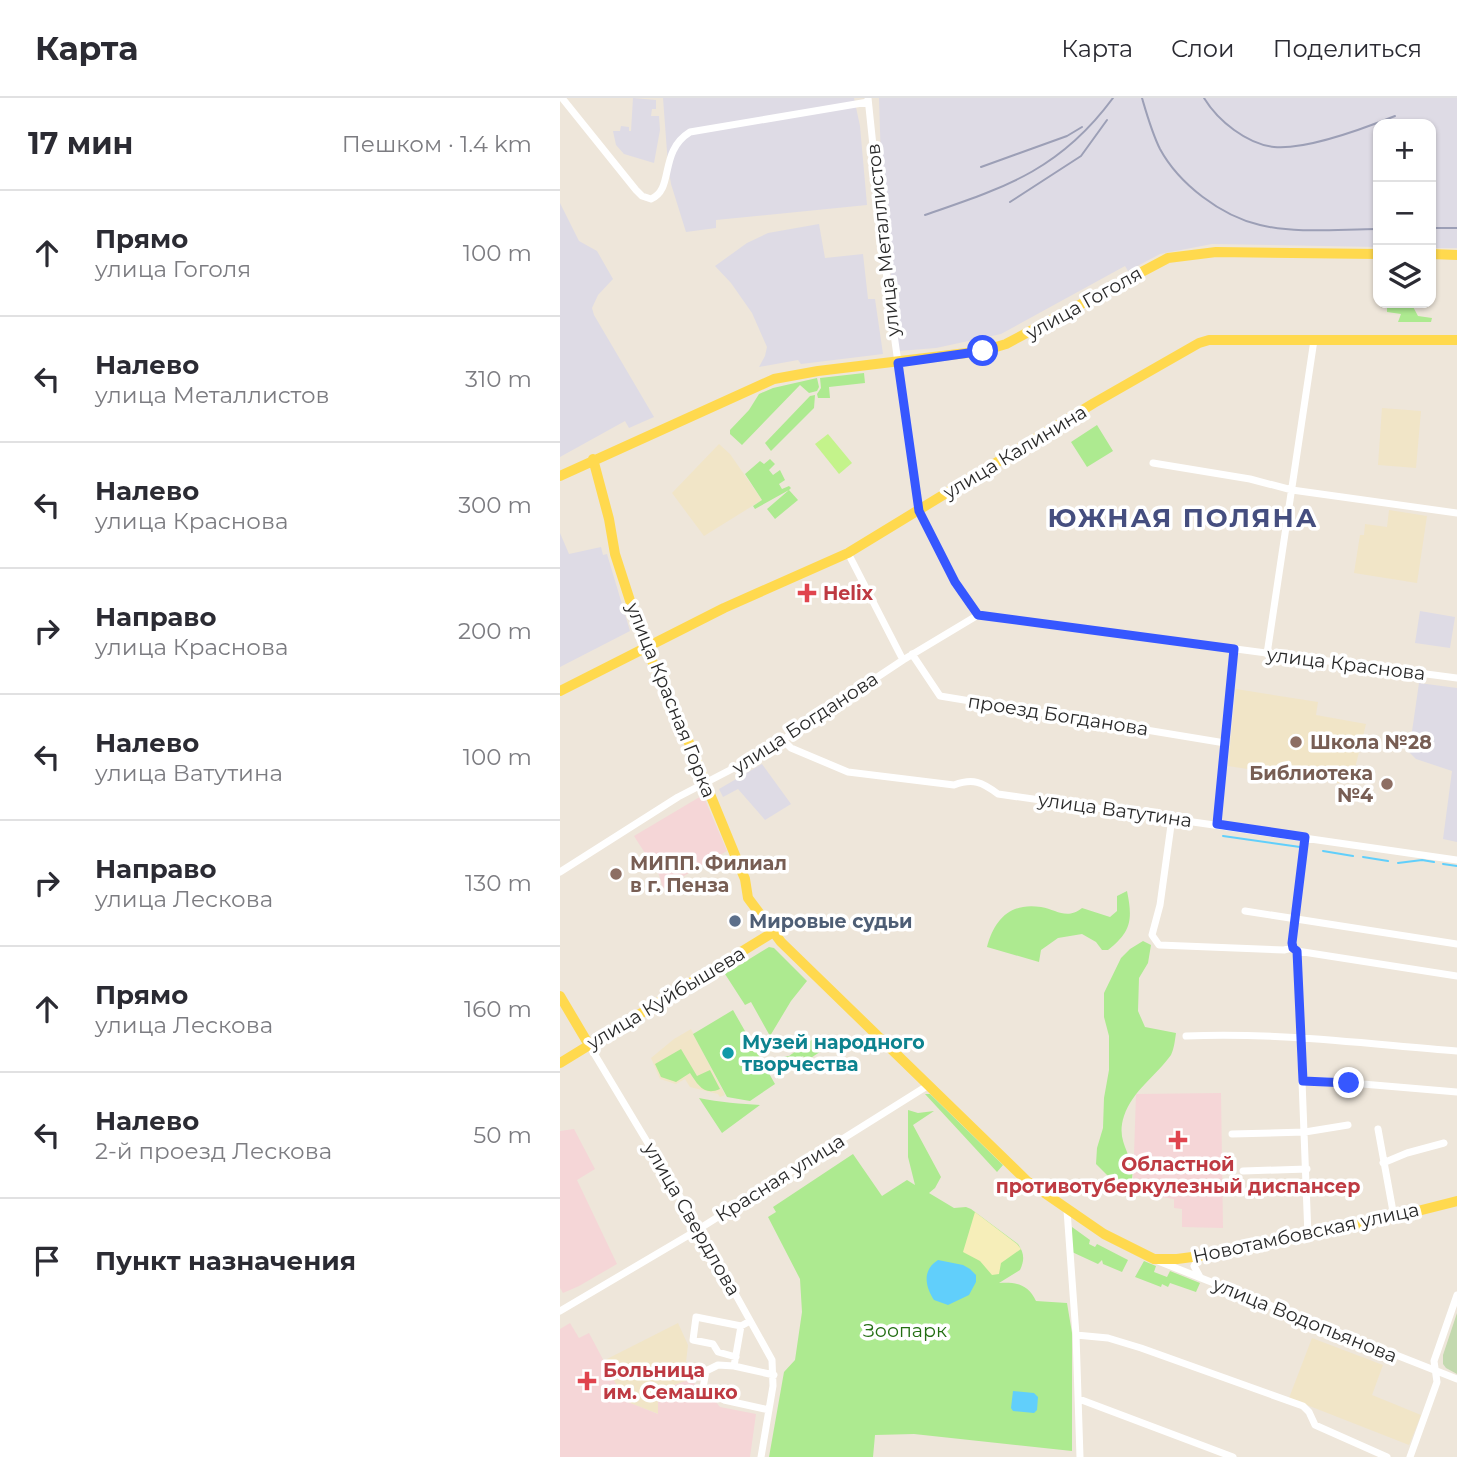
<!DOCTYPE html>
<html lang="ru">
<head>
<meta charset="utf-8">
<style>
	:root { --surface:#fff; --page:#f7f7f7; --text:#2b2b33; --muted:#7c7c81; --line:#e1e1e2 }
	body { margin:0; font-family:Montserrat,sans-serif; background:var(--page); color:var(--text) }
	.controls { position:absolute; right:21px; top:21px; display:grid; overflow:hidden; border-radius:14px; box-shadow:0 2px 5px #0004 }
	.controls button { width:63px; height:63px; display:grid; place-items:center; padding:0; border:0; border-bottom:2px solid var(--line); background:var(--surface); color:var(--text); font:35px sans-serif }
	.stop { position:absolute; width:21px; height:21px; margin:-16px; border:5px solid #3657ff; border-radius:50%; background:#fff }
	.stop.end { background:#3657ff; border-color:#fff; box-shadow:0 2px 7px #0008 }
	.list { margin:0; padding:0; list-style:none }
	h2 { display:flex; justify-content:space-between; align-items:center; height:91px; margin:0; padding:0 28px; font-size:30px }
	h2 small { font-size:23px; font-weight:400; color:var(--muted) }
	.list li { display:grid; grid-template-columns:46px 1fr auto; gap:21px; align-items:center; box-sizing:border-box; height:126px; padding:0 28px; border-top:2px solid var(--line) }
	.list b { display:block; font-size:26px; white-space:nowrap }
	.list p { margin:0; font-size:23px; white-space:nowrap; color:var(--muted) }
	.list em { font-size:23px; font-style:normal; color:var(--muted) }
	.icon { flex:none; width:38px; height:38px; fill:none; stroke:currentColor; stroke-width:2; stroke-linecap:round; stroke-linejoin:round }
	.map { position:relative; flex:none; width:897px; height:1359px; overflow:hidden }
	header { display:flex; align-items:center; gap:42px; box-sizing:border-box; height:98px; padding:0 35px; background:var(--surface); border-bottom:2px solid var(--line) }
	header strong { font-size:33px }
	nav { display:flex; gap:38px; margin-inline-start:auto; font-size:24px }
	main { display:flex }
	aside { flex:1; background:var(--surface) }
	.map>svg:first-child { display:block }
	.industrial { fill:#dedbe5 }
	.education { fill:#f1e5c7 }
	.medical { fill:#f5d6d7 }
	.green { fill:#adea90 }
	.sand { fill:#f6eeb9 }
	.cemetery { fill:#c3d9af }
	.pitch { fill:#c4f38b }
	.water { fill:#61cffb }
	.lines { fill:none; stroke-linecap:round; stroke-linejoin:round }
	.stream { stroke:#61cffb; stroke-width:2 }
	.minor { stroke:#fff; stroke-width:7 }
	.major { stroke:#ffd94e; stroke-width:10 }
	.rail { stroke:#9c9fb6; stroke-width:2 }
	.route { stroke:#3657ff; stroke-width:9 }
	.health-dot { fill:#e0444e; stroke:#fff; stroke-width:2.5 }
	.education-dot { fill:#8d6e63; stroke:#fff; stroke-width:2.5 }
	.service-dot { fill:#5c6f8a; stroke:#fff; stroke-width:2.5 }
	.culture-dot { fill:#0f9aa8; stroke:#fff; stroke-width:2.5 }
	.labels { text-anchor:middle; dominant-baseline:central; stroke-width:7; stroke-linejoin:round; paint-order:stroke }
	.street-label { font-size:19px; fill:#2a2a2a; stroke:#fff }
	.health-label { font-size:19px; font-weight:bold; fill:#be3a42; stroke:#fff; text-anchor:start }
	.education-label { font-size:19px; font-weight:bold; fill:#785e54; stroke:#fff; text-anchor:start }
	.service-label { font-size:19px; font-weight:bold; fill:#4e5e75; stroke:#fff; text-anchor:start }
	.culture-label { font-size:19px; font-weight:bold; fill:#0d838f; stroke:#fff; text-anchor:start }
	.park-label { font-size:19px; fill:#236e12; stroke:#fff }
	.district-label { font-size:26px; font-weight:bold; letter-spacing:2px; fill:#454e7f; stroke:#fff }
</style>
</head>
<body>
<header>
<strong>Карта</strong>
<nav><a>Карта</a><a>Слои</a><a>Поделиться</a></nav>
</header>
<main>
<aside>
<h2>17 мин<small>Пешком · 1.4 km</small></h2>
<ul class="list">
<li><svg class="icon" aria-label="ahead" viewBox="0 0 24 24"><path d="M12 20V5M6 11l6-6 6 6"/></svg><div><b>Прямо</b><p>улица Гоголя</p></div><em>100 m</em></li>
<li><svg class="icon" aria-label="left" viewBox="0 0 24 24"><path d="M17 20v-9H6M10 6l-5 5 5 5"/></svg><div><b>Налево</b><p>улица Металлистов</p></div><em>310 m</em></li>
<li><svg class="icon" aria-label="left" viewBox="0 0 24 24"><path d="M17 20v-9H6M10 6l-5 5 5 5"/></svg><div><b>Налево</b><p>улица Краснова</p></div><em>300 m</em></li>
<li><svg class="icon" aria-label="right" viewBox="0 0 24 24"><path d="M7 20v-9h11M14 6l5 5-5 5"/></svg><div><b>Направо</b><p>улица Краснова</p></div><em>200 m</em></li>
<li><svg class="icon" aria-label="left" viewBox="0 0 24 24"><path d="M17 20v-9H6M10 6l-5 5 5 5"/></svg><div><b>Налево</b><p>улица Ватутина</p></div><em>100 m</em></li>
<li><svg class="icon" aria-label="right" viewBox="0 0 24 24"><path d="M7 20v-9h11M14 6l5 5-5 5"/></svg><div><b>Направо</b><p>улица Лескова</p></div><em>130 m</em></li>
<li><svg class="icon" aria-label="ahead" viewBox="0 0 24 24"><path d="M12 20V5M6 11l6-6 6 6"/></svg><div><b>Прямо</b><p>улица Лескова</p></div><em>160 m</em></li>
<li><svg class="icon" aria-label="left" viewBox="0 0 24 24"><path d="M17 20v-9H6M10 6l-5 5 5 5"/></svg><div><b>Налево</b><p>2-й проезд Лескова</p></div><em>50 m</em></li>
<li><svg class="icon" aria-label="arrive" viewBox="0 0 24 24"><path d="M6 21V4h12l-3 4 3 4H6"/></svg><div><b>Пункт назначения</b></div></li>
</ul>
</aside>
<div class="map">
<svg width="897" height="1359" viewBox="0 0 897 1359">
	<rect width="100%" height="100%" fill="#eee6da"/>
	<!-- industrial -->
	<path class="industrial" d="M73,0L96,2V11H92L91,18H99L100,32L94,65L64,56L56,47L53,33H60L61,28L69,29V33H71Z
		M103,0H294L300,28L307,107L156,122V130L126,134L111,86L108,67Z
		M319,0H897V150H871V26H818V149L652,146L600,156L568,173L565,168L441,236L376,250L339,253L322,97Z
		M0,105L19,143L37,153L53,181L38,197L32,210L34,217L94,319L69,330L65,323L0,359Z
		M259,126L265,160L303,156L308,201H315L323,256L241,266L238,262L199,269L205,258L207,249L192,215L171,185L155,168L187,145L208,135Z
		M0,435L9,456L41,449L43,457L47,456L70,533L0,569Z
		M860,513L895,519L890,550L855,545Z
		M859,585L897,590V744L883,741L892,673L856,661L849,654Z
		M202,666L231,706L205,722L178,691L163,699L159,691Z"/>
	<!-- education -->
	<path class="education" d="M822,310L861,313L856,370L818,367Z
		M159,346L170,356L202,402L144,438L112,395Z
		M829,412L867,418L857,485L794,475L800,437H804L805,426L827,429Z
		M676,591L758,604L756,617L806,626L793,678L779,685L668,668Z
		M131,931L165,997L160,999L158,996L130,989L125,981L116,986L100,981L91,960L114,941Z
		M118,1225L128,1247L126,1264L134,1280L98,1293L99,1316L64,1303L43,1263Z
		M752,1240L823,1267L812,1297L861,1317L849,1347L729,1300Z"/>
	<!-- medical -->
	<path class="medical" d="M143,697L167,753L103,790L99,777L74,738Z
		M661,995L663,1130L622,1129V1111L614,1110V1101L581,1096L573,1087L576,996Z
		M14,1031L35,1071L17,1082L57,1166L19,1188L3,1195L0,1190V1033Z
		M10,1225L19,1240L29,1235L65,1303L98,1316V1293L134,1280L135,1295L152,1299L160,1309L196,1316L190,1359H0V1231Z"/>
	<!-- green -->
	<path class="green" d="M827,205H851L858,218L872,220L871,224H838L841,216L827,214Z
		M304,275L305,285L269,289L270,300H258L257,296L261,290L260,280Z
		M257,280L259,289L257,293L249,295L240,287L182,347L170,336V332L189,312L199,296L213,290Z
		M255,297L254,310L211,353L205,345L250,298Z
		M537,327L553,353L527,369L511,344Z
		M210,361L215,366L209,372L213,377L220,372L225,382L219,386L222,391L229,388L231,390L229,392L238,402L215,421L207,411L229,392L195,411L193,408L202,402L185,376L200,363L204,366Z
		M567,793C573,822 571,834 548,852H542L536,844L522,836L498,840L481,852L479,864L427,849C434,822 450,804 481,809C497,812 507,822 522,810L550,819L557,813V798Z
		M583,843L591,847L588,865L579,880L578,913L585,929L616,935C615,942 614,951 611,957C596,978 573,992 564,1018C554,1048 578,1057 571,1086L557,1087L536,1066L537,1050L543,1030L544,1000L549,972V938L544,919V895L561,860L570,851Z
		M209,849L214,850L247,883L231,903L210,938L191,904L185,907L165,876Z
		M173,912L215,986L190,1003L167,999L133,936Z
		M257,938L266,950L246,963L243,958L235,963L238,968L217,981L223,959L229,958Z
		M121,951L137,978L150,972L160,991C144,998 138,987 130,975L116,984L101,979L95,966Z
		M365,996H370L443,1067L437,1074Z
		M139,1000C159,1004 182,1006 200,1007L162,1035Z
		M348,1012L358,1015L374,1013L353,1027L381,1079L375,1090L369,1095L394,1110L406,1109L411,1111L458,1146C464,1155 465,1161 460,1172L439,1185C456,1184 468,1186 476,1203L507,1205L512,1235V1353L354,1336L315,1337L313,1359H209L224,1274L235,1262L242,1214L240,1181L208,1119L216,1114L213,1109L293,1056L322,1098L347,1082L355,1087L348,1059Z
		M512,1129L530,1142L529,1146L535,1149L537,1146L568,1162L562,1174L543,1166L542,1162L538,1166L512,1154Z
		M584,1163L596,1168L594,1174L607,1179L610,1173L640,1185L636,1194L610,1185L608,1189L602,1186L601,1189L575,1179Z"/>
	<!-- sand -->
	<path class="sand" d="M415,1114L457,1146L461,1151L441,1165L439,1176L432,1177L420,1163L403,1154Z"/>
	<!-- cemetery -->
	<path class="cemetery" d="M897,1215V1276L886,1270L883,1266V1257Z"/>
	<!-- pitch -->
	<path class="pitch" d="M268,336L292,365L279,376L255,346Z"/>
	<!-- water -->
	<path class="water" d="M378,1162L403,1167L410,1171L416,1177V1184L409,1197L388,1207L374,1202C365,1188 362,1172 378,1162Z
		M453,1293L474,1295L478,1299L477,1312L474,1315L453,1313L451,1310Z"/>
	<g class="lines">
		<!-- stream -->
		<path class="stream" d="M663,738L740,749
			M763,753L793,758
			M803,759L828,763
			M838,765L862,762L874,764
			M883,766L897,768"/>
		<!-- minor -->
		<path class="minor" d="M2,0L76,92L82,98L91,101C115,91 98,54 130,34L308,4
			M308,0L329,201L359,413L395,483L418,517
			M593,365L690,381L732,392L897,415
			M288,455L343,562
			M418,517L897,580
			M352,556L380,598L665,645
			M707,556L754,242
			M223,642L231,650L288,674L394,687C413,680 422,684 438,696L897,762
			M612,720L600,807L592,837L599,847L724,852L732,850L737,853L897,878
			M657,726L674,551
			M0,774L118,699L203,655L343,562L418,517
			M685,813L897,846
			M732,850L745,739
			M737,853L748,1138
			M626,938C717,934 807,946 897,953
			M29,947L137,1127L212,1262L213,1288L201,1359
			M743,983H767L897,994
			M818,1031L834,1119
			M672,1036L745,1034L788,1027
			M823,1065L847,1055L884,1045
			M683,1073L747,1071
			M507,1112L516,1237L520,1359
			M639,1158L634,1168L640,1179
			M598,1163L897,1281
			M0,1213L134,1134L367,988
			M181,1228L174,1268L214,1277
			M516,1237L548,1240L581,1250L743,1308L749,1314L755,1327L827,1359
			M176,1259L158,1254L153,1246L133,1242L136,1219L181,1228L190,1223
			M174,1268L158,1267L146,1273L143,1290L165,1295L164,1302L209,1312
			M519,1301L673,1359
			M850,1359L877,1284L874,1263L897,1197"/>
		<!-- major -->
		<path class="major" d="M871,156L897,157
			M33,361L49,421L55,456L83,543L127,640L177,762L185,781L188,800L221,844L467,1083L544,1136L594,1161H617L670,1154L834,1119L897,1103
			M0,378L214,281L258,273L423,253L446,246L608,160L656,154L818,156
			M0,593L164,510L288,455L534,305L639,245L649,242H897
			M0,898L29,947
			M0,965L212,835"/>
		<!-- rail -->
		<path class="rail" d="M582,0C587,17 592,35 600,51C619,86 661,118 700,127C737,136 780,131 818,131
			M644,0C658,23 687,46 714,49C746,52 805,30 835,18
			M421,69L507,38L522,29
			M450,104L521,58L547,22
			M365,117C446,89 500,72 553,0
			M871,130H897"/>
	</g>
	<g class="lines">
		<!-- route -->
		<path class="route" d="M423,253L338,265L359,413L395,484L418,517L674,551L657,726L745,739L732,845L733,850L737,853L743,983L789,985"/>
	</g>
	<!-- markers -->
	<g class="health-dot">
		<path d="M243.5 484.5h7v7h7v7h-7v7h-7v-7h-7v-7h7z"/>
		<path d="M614.5 1031.5h7v7h7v7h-7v7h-7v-7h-7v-7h7z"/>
		<path d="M23.5 1272.5h7v7h7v7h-7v7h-7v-7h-7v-7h7z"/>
	</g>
	<g class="education-dot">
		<circle cx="736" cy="644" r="7"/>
		<circle cx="827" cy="686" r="7"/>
		<circle cx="56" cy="776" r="7"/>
	</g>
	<circle class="service-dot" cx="175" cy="823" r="7"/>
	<circle class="culture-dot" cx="168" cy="955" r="7"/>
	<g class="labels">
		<!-- street labels -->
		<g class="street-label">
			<text transform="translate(323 142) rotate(-96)">улица Металлистов</text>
			<text transform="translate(524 205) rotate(-29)">улица Гоголя</text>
			<text transform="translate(455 354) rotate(-31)">улица Калинина</text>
			<text transform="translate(786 566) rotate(7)">улица Краснова</text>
			<text transform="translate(111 602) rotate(68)">улица Красная Горка</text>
			<text transform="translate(498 617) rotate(9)">проезд Богданова</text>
			<text transform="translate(245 625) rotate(-33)">улица Богданова</text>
			<text transform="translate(555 712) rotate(8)">улица Ватутина</text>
			<text transform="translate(106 900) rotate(-31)">улица Куйбышева</text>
			<text transform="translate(220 1080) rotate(-32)">Красная улица</text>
			<text transform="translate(132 1121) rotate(60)">улица Свердлова</text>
			<text transform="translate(746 1135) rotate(-12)">Новотамбовская улица</text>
			<text transform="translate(745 1222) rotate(22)">улица Водопьянова</text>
		</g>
		<!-- health labels -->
		<g class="health-label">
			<text x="263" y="495">Helix</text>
			<text x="618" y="1066" text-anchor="middle">Областной<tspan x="618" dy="22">противотуберкулезный диспансер</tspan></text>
			<text x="43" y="1272">Больница<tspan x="43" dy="22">им. Семашко</tspan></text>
		</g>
		<!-- education labels -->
		<g class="education-label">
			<text x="750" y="644">Школа №28</text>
			<text x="813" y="675" text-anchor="end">Библиотека<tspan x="813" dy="22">№4</tspan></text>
			<text x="70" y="765">МИПП. Филиал<tspan x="70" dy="22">в г. Пенза</tspan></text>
		</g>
		<!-- service labels -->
		<g class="service-label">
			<text x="189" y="823">Мировые судьи</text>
		</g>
		<!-- culture labels -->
		<g class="culture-label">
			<text x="182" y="944">Музей народного<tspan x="182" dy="22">творчества</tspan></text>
		</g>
		<!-- park labels -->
		<g class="park-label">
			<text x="345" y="1232">Зоопарк</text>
		</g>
		<!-- district labels -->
		<g class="district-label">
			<text x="623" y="420">ЮЖНАЯ ПОЛЯНА</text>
		</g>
	</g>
</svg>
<div class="controls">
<button>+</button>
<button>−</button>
<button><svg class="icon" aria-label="layers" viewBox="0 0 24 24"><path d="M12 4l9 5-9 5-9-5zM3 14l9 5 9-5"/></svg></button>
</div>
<div class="stop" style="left:423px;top:253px"></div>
<div class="stop end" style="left:789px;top:985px"></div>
</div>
</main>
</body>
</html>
